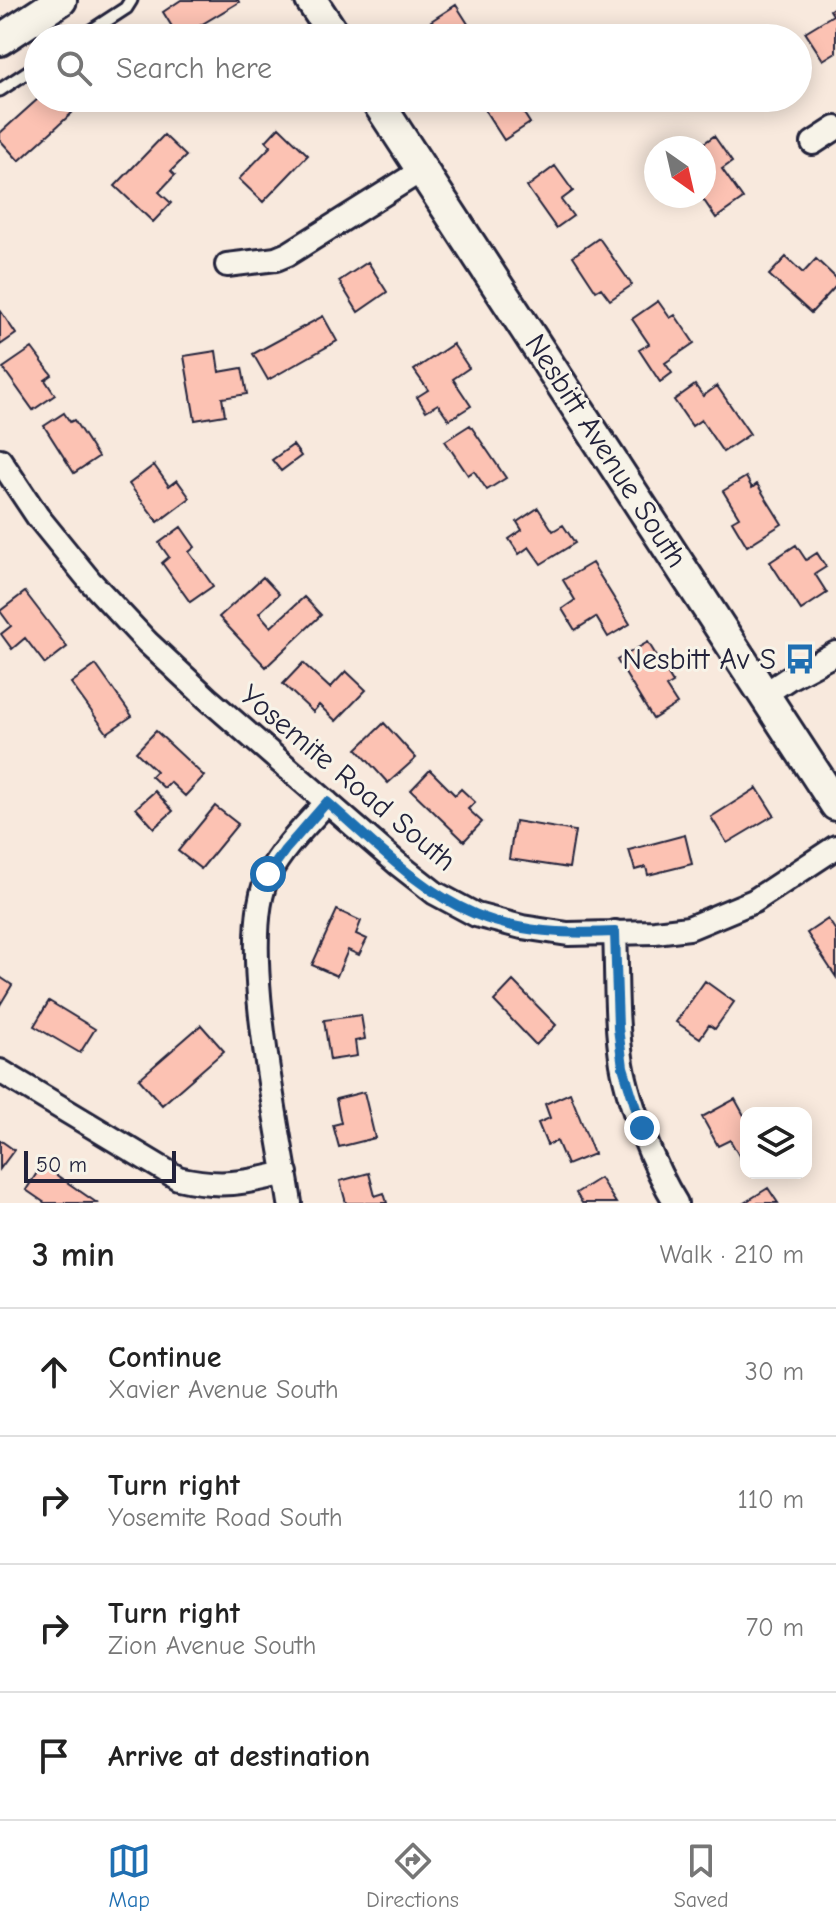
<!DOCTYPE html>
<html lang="en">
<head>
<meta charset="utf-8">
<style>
	:root { --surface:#fff; --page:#f2f2f2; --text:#222; --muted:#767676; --line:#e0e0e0; --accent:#1f6fb2 }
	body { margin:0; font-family:"Comic Neue",sans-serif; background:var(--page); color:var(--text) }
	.controls { position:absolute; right:24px; bottom:24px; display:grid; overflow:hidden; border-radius:16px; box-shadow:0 4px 20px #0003 }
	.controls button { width:72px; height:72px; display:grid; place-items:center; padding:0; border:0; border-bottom:2px solid var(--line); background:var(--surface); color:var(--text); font:40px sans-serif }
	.compass { position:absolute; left:644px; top:136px; width:72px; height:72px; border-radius:50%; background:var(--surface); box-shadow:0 4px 20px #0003; rotate:146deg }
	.scale { position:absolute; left:24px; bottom:20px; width:152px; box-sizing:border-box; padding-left:8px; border:4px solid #22223b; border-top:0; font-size:22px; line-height:28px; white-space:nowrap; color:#22223b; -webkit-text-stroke:6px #f7f3e8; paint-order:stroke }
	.stop { position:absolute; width:24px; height:24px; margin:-18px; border:6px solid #1f6fb2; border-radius:50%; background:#fff }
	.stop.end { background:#1f6fb2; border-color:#fff; box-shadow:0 2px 8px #0008 }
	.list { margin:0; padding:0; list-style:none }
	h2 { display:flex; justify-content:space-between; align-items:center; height:104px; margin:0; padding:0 32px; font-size:34px }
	h2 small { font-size:26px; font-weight:400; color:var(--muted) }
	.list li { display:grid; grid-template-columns:52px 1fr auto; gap:24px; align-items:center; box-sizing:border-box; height:128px; padding:0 32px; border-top:2px solid var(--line) }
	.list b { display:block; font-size:30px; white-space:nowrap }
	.list p { margin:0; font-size:26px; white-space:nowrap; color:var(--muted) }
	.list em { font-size:26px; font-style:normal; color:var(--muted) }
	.icon { flex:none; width:44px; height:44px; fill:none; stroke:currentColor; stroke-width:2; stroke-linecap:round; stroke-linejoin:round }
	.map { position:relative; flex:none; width:836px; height:1203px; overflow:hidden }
	.search { position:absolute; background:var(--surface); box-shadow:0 4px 20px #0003; left:24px; right:24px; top:24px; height:88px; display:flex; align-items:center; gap:20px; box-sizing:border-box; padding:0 28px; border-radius:44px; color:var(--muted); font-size:30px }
	.sheet { height:616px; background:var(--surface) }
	nav { display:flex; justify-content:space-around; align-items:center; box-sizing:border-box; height:112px; border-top:2px solid var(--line); background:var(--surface); font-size:22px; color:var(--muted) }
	nav a { display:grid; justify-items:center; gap:4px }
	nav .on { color:var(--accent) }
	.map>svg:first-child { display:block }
	.building { fill:#fcc2b3; stroke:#22223b; stroke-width:2 }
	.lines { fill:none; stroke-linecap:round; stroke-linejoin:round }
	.lane-casing { stroke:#22223b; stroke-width:17 }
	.street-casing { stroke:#22223b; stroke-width:28 }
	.secondary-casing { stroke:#22223b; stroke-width:36 }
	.lane { stroke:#f7f3e8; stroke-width:11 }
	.street { stroke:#f7f3e8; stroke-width:22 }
	.secondary { stroke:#f7f3e8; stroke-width:30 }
	.route { stroke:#1f6fb2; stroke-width:10 }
	.labels { text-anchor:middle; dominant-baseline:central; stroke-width:6; stroke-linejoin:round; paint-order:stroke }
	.street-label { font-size:30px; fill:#22223b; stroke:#f7f3e8 }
	.poi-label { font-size:30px; fill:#22223b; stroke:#f7f3e8; text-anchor:end }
</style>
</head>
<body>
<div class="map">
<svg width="836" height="1203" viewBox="0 0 836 1203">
	<rect width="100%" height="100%" fill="#f8e9dd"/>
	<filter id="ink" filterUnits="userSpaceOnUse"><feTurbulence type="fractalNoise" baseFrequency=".0125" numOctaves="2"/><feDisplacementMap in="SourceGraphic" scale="16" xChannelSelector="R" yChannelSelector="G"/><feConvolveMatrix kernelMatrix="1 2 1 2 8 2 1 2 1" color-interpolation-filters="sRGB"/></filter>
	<g filter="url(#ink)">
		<!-- building -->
		<path class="building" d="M181,0H238L239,2L179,38L163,12Z
			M456,5L477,38H442L431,21Z
			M836,6V52L823,60L805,32L833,15L830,10Z
			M39,98H58L72,113L19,161L0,140V133Z
			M477,98H514L530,123L504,140Z
			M279,127L308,155L263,202L239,179L271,146L266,141Z
			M164,135L186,156L171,171L175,175L159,192L171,203L153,222L115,186Z
			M714,136L732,162L722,169L743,199L716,218L701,196H704V148H697Z
			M555,166L573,191L561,200L573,216L556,228L527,187Z
			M599,238L632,285L610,300L601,288L596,291L573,256Z
			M786,257L803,273L816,259L836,278V286L811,313L769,275Z
			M368,262L387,292L358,312L339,281Z
			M658,301L670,318L675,315L694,343L665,363L672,373L660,382L639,350L649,344L632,319Z
			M0,310L16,334L0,345Z
			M323,316L337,341L268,380L253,354Z
			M453,344L469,368L453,379L471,406L449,420L438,404L426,411L417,397L428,390L414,370Z
			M32,348L52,375L45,380L55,395L33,410L3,368Z
			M216,351L219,372L242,368L247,394L222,398L225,415L195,420L184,356Z
			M695,385L703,396L717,386L750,434L723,452L701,420L692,426L674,400Z
			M64,413L70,422L74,420L98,457L74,473L44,426Z
			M470,425L506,478L487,490L474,471L468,475L445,441Z
			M293,445L301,456L281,471L272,460Z
			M154,465L169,486L177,480L190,498L158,522L129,484Z
			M746,477L752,488L757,484L782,524L747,546L732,521L739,517L723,491Z
			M538,508L553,531L563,525L575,543L541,564L529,547L519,554L509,539L522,530L517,522Z
			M181,527L195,547L189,552L213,586L190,602L162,563L169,557L159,543Z
			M796,545L806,560L817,553L826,567L815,574L827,593L801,610L770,562Z
			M592,563L630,624L608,637L596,617L575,630L562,609L575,600L563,580Z
			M263,577L279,594L259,613L271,627L304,597L321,615L266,667L219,617Z
			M25,592L67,647L45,664L25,638L12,649L1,634L11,626L0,611Z
			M648,642L673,683L666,687L677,704L653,719L617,660Z
			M303,663L330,688L346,671L366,690L336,721L319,705L313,712L283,684Z
			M96,665L132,716L107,733L71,683Z
			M384,723L416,758L388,783L357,749Z
			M156,731L204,776L185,796L170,782L164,788L151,776L156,771L136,752Z
			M430,770L455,795L461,789L475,802L468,809L482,822L464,841L411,790Z
			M757,788L774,815L727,843L711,817Z
			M155,791L173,811L154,828L136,808Z
			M215,806L238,824L201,869L178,851Z
			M515,821L575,831L569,868L509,859Z
			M685,835L692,864L648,875L646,867L635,870L629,850Z
			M337,910L361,921L356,934L367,939L359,955L348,950L337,976L312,965Z
			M828,919L836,931V977L807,933Z
			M0,977L12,985L0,1005Z
			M513,981L556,1025L536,1045L494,1001Z
			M705,981L734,1002L715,1029L709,1025L700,1038L676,1022Z
			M49,1001L95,1029L80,1053L34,1026Z
			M361,1015L365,1039L355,1041L357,1056L330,1060L324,1020Z
			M201,1025L224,1051L162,1105L139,1079Z
			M364,1092L375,1138L339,1147L333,1125L341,1123L336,1099Z
			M570,1093L594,1154L567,1165L557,1141L547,1145L538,1123L550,1118L545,1104Z
			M735,1099L746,1119V1159L742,1161L730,1140L718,1146L702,1117Z
			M0,1140L14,1150L0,1169Z
			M42,1165L97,1203H45L26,1190Z
			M369,1173L375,1196L384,1193L387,1203H346L340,1181Z
			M600,1178L616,1203H582L576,1193Z
			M768,1188L778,1203H744Z"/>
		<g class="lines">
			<!-- lane casing -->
			<g class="lane-casing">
				<path id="lane" d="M80,38L126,8L131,0
					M0,90L38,65"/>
			</g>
			<!-- street casing -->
			<g class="street-casing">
				<path id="street" d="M813,143L836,128
					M227,265L276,259L288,254L422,170
					M0,460L38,517L90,581L147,642L207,698L398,864L435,893L476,915L522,927L568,934L655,932L689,928L754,901L836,847
					M765,694L789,678L836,653
					M615,932C617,976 615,1020 622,1064C629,1104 654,1168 676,1203
					M0,1071L178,1178C220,1188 245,1183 286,1173
					M290,1203C279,1128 236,937 269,874C283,847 307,825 327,802"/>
			</g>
			<!-- secondary casing -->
			<g class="secondary-casing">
				<path id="secondary" d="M311,0L336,38
					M0,40L61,0
					M375,98L836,805"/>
			</g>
			<!-- lane -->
			<use href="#lane" class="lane"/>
			<!-- street -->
			<use href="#street" class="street"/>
			<!-- secondary -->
			<use href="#secondary" class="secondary"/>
		</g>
	</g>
	<g class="lines" filter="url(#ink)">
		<!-- route -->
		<path class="route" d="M268,874L285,850L327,802C373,842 418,890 475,914C519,933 569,934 615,932L618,1028L623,1067L642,1128"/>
	</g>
	<!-- icons -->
	<defs>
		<g id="bus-bare" transform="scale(2.4)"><path d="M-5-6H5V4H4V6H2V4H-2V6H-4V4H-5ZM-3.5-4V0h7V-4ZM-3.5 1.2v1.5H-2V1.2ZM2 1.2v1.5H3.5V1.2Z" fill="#1f6fb2" stroke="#f7f3e8" stroke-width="2.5" paint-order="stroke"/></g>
	</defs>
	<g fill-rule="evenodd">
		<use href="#bus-bare" x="800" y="659"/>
	</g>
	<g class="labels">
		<!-- street labels -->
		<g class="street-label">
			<text transform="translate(606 451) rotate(57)">Nesbitt Avenue South</text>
			<text transform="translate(348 778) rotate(40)">Yosemite Road South</text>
		</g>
		<!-- poi labels -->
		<g class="poi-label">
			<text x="776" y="659">Nesbitt Av S</text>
		</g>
	</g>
</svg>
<div class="controls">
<button><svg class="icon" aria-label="layers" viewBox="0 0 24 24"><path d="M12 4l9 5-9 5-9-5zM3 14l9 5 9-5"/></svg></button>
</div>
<svg class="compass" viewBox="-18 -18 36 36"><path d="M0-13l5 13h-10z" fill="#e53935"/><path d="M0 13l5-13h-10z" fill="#767676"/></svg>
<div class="scale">50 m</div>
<div class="stop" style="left:268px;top:874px"></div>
<div class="stop end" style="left:642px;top:1128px"></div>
<div class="search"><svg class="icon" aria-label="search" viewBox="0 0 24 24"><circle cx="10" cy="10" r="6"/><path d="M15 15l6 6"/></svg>Search here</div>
</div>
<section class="sheet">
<h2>3 min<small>Walk · 210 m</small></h2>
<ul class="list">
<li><svg class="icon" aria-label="ahead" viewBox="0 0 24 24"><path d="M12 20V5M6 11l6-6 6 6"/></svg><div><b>Continue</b><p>Xavier Avenue South</p></div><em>30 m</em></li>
<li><svg class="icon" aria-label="right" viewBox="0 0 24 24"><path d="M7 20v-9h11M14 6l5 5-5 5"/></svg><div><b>Turn right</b><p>Yosemite Road South</p></div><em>110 m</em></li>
<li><svg class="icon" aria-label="right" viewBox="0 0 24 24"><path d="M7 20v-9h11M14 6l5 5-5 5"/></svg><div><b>Turn right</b><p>Zion Avenue South</p></div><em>70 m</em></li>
<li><svg class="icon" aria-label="arrive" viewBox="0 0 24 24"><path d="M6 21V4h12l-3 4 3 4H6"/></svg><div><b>Arrive at destination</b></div></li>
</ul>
</section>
<nav>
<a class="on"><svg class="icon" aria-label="map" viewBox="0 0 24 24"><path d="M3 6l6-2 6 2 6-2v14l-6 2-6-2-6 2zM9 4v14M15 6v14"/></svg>Map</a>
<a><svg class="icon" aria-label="directions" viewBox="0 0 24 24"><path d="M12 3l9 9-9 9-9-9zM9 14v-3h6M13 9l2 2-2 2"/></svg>Directions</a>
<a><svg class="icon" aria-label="saved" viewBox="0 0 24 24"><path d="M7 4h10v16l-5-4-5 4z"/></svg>Saved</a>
</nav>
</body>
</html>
